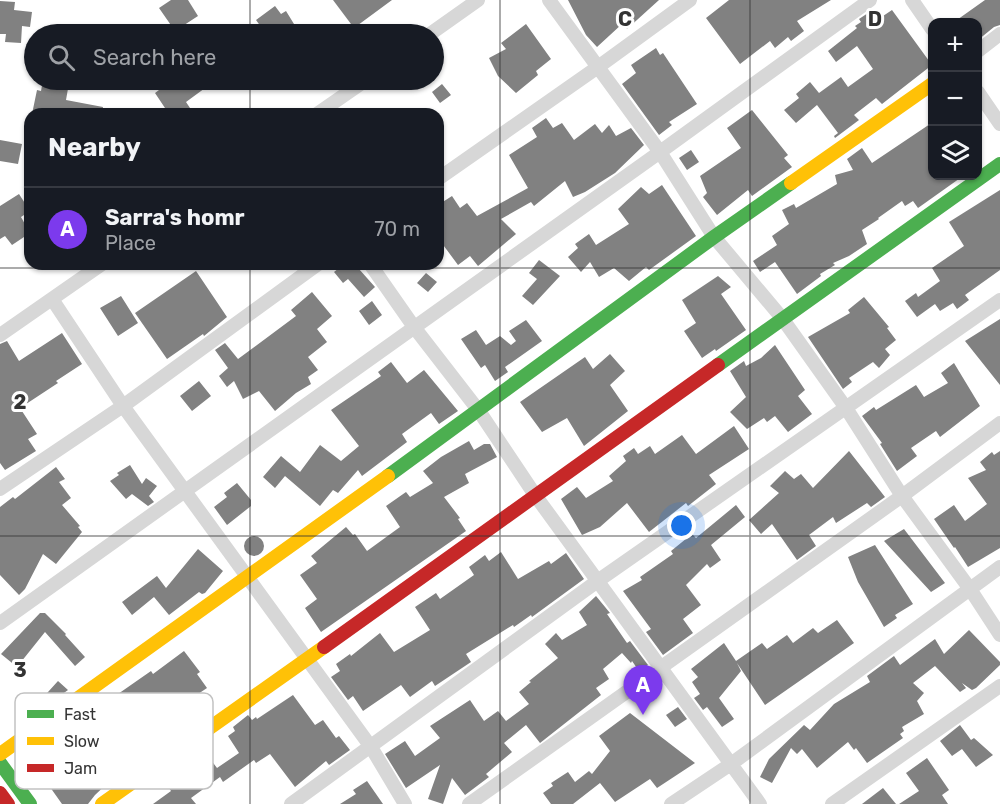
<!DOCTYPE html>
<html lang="en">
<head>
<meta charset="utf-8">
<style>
	:root { --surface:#171b24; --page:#242831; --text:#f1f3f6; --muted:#9ea1a6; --line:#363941; --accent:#7c3aed }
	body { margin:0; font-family:Rubik,sans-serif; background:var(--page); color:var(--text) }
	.controls { position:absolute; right:18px; top:18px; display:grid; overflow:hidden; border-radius:12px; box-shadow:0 2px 4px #0004 }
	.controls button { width:54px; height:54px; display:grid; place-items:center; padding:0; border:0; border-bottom:2px solid var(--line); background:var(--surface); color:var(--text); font:30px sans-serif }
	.you { position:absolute; left:682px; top:526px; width:21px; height:21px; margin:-15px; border:4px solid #fff; border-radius:50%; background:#1a73e8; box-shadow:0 0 0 9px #1a73e833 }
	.badge { display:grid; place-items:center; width:39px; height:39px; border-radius:50%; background:var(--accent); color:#fff; font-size:20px; font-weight:700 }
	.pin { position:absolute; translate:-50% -50px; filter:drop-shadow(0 2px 3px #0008) }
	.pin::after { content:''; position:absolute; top:32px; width:21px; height:18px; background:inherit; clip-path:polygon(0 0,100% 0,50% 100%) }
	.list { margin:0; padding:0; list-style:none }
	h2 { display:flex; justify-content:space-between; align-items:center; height:78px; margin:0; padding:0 24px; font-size:26px }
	h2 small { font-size:20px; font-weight:400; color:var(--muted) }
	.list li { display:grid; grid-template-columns:39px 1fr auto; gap:18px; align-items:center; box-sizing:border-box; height:84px; padding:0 24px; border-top:2px solid var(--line) }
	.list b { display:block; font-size:22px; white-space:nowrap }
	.list p { margin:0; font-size:20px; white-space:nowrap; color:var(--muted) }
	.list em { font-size:20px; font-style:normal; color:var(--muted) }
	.icon { flex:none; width:33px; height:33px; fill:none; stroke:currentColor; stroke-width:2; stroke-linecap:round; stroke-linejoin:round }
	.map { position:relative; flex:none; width:1000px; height:804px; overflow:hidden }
	.search { position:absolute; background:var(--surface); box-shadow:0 2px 4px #0004; left:24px; top:24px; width:420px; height:66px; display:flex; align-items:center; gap:15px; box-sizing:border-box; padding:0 21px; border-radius:33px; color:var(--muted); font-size:22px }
	.panel { position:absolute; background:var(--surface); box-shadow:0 2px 4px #0004; left:24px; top:108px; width:420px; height:162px; border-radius:18px }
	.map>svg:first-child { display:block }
	.building { fill:#818181 }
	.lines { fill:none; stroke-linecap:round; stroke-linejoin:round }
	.street { stroke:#d7d7d7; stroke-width:14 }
	.fast { stroke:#4caf50; stroke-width:14 }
	.slow { stroke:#ffc107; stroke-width:14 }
	.jam { stroke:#c62828; stroke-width:14 }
	.grid { fill:none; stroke:#333; stroke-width:1.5; stroke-opacity:0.55 }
	.key { fill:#fff; stroke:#c2c2c2; stroke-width:1.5 }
	.key-label { font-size:16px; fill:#333 }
	.grid-label { font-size:20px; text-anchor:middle; font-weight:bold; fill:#333; stroke:#fff; stroke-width:6; stroke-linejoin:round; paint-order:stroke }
</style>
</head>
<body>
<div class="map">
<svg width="1000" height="804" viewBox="0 0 1000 804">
	<rect width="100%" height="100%" fill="#fff"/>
	<!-- building -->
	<path class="building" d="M171,0H188L198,16L175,31L159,8Z
		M333,0H392L354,28Z
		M568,0H659L627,29L622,24L597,47L586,35Z
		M729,0H831L797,21L804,31L791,41L788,37L775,48L770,41L740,64L706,18Z
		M985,0H1000V25L994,27L978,40V22H954Z
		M0,1L15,2L14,10L32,12L30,27L22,26L21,43L5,42L6,34H0Z
		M275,6L281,14L286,11L294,24L290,27L296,34H266L256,20Z
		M892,10L932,65L882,104L876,98L854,115L859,120L835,138L834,136L838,133L817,105L796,123L784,110L799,98L796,94L810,82L819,93L841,77L848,87L873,69L857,46L836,62L828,51L857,28L855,26L861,22L859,19L871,11L877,20Z
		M526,24L551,59L536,71L538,75L516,93L498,76L489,58L506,49L501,43Z
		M656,48L660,55L663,53L697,104L669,122L672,125L659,135L622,84L636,73L631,65Z
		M43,80L69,83L66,100L103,107L102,114H32L37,90L41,91Z
		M191,80H216L186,102L194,114H169L155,93L171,81L177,90Z
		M442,84L451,95L440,103L432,92Z
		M752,110L788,155L784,158L792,167L752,196L748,190L717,215L703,197L707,193L700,176L741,148L727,128Z
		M546,118L553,128L562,123L574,140L595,124L602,133L609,125L616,136L631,128L644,145L615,173L585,192L573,197L565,181L534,206L531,202L501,219L516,234L478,266L470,256L458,265L438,238V205L452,196L460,208L467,203L477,216L528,188L509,155L537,137L532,128Z
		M933,122V176H963L918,208L913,201L905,206L902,201L878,218L879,219L862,230L867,244L849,256L833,263L835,265L820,274L821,276L797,294L775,262L760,272L753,261L777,245L772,236L789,224L782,210L794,204L796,208L837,184L835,175L853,170L847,159L862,148L872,163Z
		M0,140L22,144L18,164L0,161Z
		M691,150L699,162L687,170L679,158Z
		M662,185L696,236L649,270L646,267L629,281L614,268L599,277L590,262L581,272L568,257L578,248L575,244L589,234L596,245L629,224L618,209L641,187L649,194Z
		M1000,190V270L965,295L969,300L957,309L953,303L940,311L935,304L917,317L905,301L916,293L918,297L940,281L932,268L964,246L949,222Z
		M19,194L30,211L21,217L30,233L12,245L5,236L0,239V206Z
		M539,260L560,276L533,305L522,296L537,279L529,273Z
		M335,264H361L359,269L375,287L364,297L348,279L343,283L334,272L339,268Z
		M196,271L227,317L204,336L203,334L167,359L135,313Z
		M426,273L437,282L428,292L417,283Z
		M718,276L731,287L721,294L746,330L716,351L715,349L702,358L684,331L696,323L682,300Z
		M312,292L332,316L317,329L327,342L308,357L318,370L308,377L311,384L296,393L275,411L259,391L243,399L234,381L227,387L219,376L228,368L215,350L225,343L238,359L296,316L291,310Z
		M121,296L138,323L118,336L100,308Z
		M864,297L889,327L887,328L896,340L885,349L890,355L879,368L873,362L849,378L852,382L843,389L808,337L850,313L848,310Z
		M372,301L382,315L369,325L359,311Z
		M1000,319V385L965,341Z
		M526,320L542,341L505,367L508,372L495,381L485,365L481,368L461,339L476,330L486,345L500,336L511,345L516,341L509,331Z
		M62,333L82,364L56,381L58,383L20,408L37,434L28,439L36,451L5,470L0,463V344L7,341L19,361Z
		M775,345L805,390L798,396L812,414L788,432L775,416L767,422L764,418L747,429L730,412L746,397L730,371L744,361L746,366L761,358Z
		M610,354L625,371L610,385L628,411L584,446L567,418L542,432L520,402L585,357L593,369Z
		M391,362L407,383L424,370L458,411L439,424L431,413L402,434L407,442L362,476L358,470L338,493L333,490L320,506L285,476L275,488L263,477L281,456L300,472L320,445L341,461L359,446L331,410L381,376L378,372Z
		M954,363L980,406L940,437L936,431L911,448L917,456L897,471L880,444L882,443L862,416L874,407L876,410L916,385L924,397L948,383L941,373Z
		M199,381L211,396L192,411L180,396Z
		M734,426L749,449L709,475L716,484L688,506L686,503L649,532L627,503L600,527L582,535L561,499L577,487L586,498L613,481L609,476L626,461L623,456L634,448L638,454L650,446L655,454L682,435L696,454Z
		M469,441L474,450L484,444H490L497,457L465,474L469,483L444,497L460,518L458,519L466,531L321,632L305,608L317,599L300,575L317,563L311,556L346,527L353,535L355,534L367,551L400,527L386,506L406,492L410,497L433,483L423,471L441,457Z
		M849,451L885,497L871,507L867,503L836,523L833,517L809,535L816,546L797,560L772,524L761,534L749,520L779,493L770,486L785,471L794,479L801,474L813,488Z
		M1000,451V548L968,567L955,547L954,548L934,519L954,505L965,521L987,504L968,478L986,470L980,462L992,452L994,455Z
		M130,465L142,484L146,478L157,486L149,496L154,502L148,506L132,494L126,499L110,481L119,475L117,473Z
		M56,467L65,479L59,482L71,498L62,505L80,526L78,527L82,532L56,564L43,554L25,589L19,595L0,575V507L13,497L15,499Z
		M237,483L251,500V506L227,525L214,507L227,497L224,493Z
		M736,505L745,517L711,545L721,560L710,568L707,564L686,585L701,605L683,619L693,633L663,655L646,632L651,629L623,591L642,580L640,577L673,554L671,551L692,534L696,538Z
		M904,529L945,583L931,592L884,541Z
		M244 546a10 10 0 1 1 20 0a10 10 0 1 1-20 0Z
		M875,545L913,604L895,615L897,618L884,627L858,582L848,557Z
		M198,549L223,571L205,593L202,594L199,592L169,615L154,597L132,615L122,602L157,576L166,588Z
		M501,552L518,579L549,561L551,564L566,553L584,579L532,617L531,615L514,627L513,625L466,654L471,662L435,686L432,681L410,697L401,685L363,711L353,696L348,700L331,677L340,671L336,664L350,654L351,656L380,633L394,652L430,630L415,607L436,593L440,599L474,575L469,567L485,555L489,561Z
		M596,596L610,613L607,614L627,643L630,641L648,665L639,671L632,661L631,663L622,653L603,669L609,679L596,688L601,695L540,743L526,725L504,743L512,752L486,774L489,777L465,795L452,778L443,804L428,799L440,765L406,788L385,754L405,741L415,756L440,738L430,726L470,700L484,721L498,711L506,721L529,704L519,692L531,682L529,681L558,658L545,644L556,633L562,640L587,625L579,612Z
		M40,613H45L66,634L65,635L85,657L75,666L45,632L17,667L1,654Z
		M837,620L854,643L765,705L737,663L741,671L719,698L734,719L722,727L707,707L703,710L694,698L700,694L692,682L698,677L691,669L724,643L736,661L762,643L767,649L787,635L793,643L813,628L818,633Z
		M969,630L1000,662V665L976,688L972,690L962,683L966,688L960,692L935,666L913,683L924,693L917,701L924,714L902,727L904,731L900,734L903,738L867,763L856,748L854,750L848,742L817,768L802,749L797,754L791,748L772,783L760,777L769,759L804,725L810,730L834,704L870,682L867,676L894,656L900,665L935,639L944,654Z
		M184,651L200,672L197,674L207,688L183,704L196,723L113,782L111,780L95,795L88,804H62L45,780L42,782L23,752L78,713L87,724L99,715L114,727L123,718L111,705L121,698L118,694L151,671L153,674Z
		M58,681L68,690L43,708L38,703Z
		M293,695L315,725L323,720L336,738L339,736L350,750L329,765L326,761L295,787L270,754L256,763L254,760L223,782L220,777L191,798L196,804H153L171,791L161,777L202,748L217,768L239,753L228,736L235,731L233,727L248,715L252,720L256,717L257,719Z
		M678,707L687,719L675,727L666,715Z
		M630,713L695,763L657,788L650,779L615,802L600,783L573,804H551L543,793L553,786L551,783L568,772L575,782L589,771L592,774L610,751L599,736Z
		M960,725L971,740L974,738L993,755L976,767L962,749L952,756L940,741Z
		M927,758L949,790L942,795L948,804H899L919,791L906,773Z
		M367,781L383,804H340L356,794L353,790Z
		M883,788L896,804H862Z"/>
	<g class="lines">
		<!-- street -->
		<path class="street" d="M549,0L660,152L714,237L782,318L846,408L902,496L970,589L1000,635
			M912,0L932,29
			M430,34L478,0
			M978,51L1000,34
			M978,92L1000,124
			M317,114L366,80
			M438,179L598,67L690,0
			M370,264L414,327L479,411L535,495L760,804
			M52,299L123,406L371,747L405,804
			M0,335L102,264
			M0,489L123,406L318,264
			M0,623L660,152L870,0
			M291,804L599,580L1000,300
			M469,804L902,496L1000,423
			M671,804L731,764L1000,567
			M832,804L1000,686"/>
		<!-- fast -->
		<path class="fast" d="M718,365L1000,164
			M388,476L714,237L791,183
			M0,763L30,804"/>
		<!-- slow -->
		<path class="slow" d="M791,183L932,84
			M0,754L388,476
			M102,804L324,647"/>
		<!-- jam -->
		<path class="jam" d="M324,647L718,365
			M0,793L8,804"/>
	</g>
	<!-- grid -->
	<path class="grid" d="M250,0V34M500,0V804M750,0V804M250,80V114M250,264V804M0,268H1000M0,536H1000"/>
	<!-- legend -->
	<rect x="15" y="693" width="198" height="96" rx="9" class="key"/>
	<rect x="27" y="710" width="27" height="8" fill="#4caf50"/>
	<rect x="27" y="737" width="27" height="8" fill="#ffc107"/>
	<rect x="27" y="764" width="27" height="8" fill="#c62828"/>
	<g class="key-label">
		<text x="64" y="720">Fast</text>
		<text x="64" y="747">Slow</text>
		<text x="64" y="774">Jam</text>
	</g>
	<g class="grid-label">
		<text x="625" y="26">C</text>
		<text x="875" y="26">D</text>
		<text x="20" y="409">2</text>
		<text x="20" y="677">3</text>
	</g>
</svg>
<div class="controls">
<button>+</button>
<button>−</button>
<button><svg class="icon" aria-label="layers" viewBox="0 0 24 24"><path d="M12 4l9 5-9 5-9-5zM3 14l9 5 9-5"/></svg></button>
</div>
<div class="you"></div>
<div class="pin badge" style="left:643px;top:715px">A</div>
<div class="search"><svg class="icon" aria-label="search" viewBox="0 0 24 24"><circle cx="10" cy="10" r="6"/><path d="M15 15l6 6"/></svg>Search here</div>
<section class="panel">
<h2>Nearby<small></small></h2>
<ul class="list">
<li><span class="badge">A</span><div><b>Sarra's homr</b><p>Place</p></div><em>70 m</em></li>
</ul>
</section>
</div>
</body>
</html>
